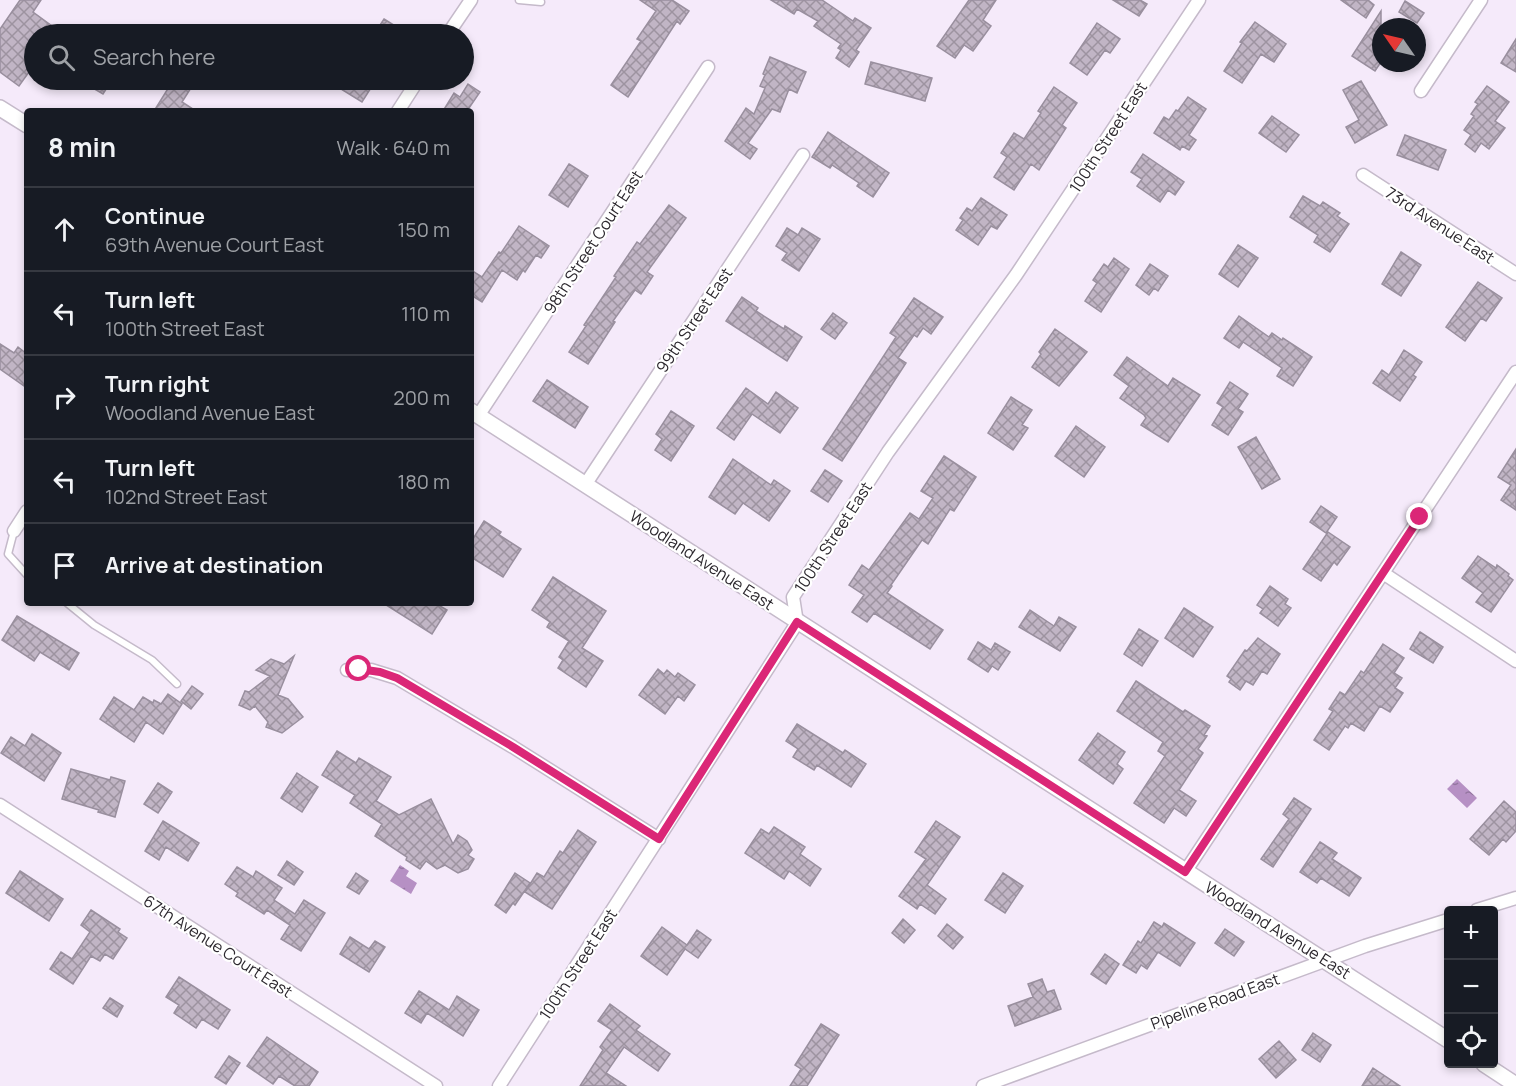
<!DOCTYPE html>
<html lang="en">
<head>
<meta charset="utf-8">
<style>
	:root { --surface:#171b24; --page:#20242c; --text:#f1f3f6; --muted:#9ea1a6; --line:#363941 }
	body { margin:0; font-family:Manrope,sans-serif; background:var(--page); color:var(--text) }
	.controls { position:absolute; right:18px; bottom:18px; display:grid; overflow:hidden; border-radius:6px; box-shadow:0 3px 9px #0003 }
	.controls button { width:54px; height:54px; display:grid; place-items:center; padding:0; border:0; border-bottom:2px solid var(--line); background:var(--surface); color:var(--text); font:30px sans-serif }
	.compass { position:absolute; left:1372px; top:18px; width:54px; height:54px; border-radius:50%; background:var(--surface); box-shadow:0 3px 9px #0003; rotate:304deg }
	.stop { position:absolute; width:18px; height:18px; margin:-14px; border:4px solid #db2777; border-radius:50%; background:#fff }
	.stop.end { background:#db2777; border-color:#fff; box-shadow:0 2px 6px #0008 }
	.list { margin:0; padding:0; list-style:none }
	h2 { display:flex; justify-content:space-between; align-items:center; height:78px; margin:0; padding:0 24px; font-size:26px }
	h2 small { font-size:20px; font-weight:400; color:var(--muted) }
	.list li { display:grid; grid-template-columns:39px 1fr auto; gap:18px; align-items:center; box-sizing:border-box; height:84px; padding:0 24px; border-top:2px solid var(--line) }
	.list b { display:block; font-size:22px; white-space:nowrap }
	.list p { margin:0; font-size:20px; white-space:nowrap; color:var(--muted) }
	.list em { font-size:20px; font-style:normal; color:var(--muted) }
	.icon { flex:none; width:33px; height:33px; fill:none; stroke:currentColor; stroke-width:2; stroke-linecap:round; stroke-linejoin:round }
	.map { position:relative; flex:none; width:1516px; height:1086px; overflow:hidden }
	.search { position:absolute; background:var(--surface); box-shadow:0 3px 9px #0003; left:24px; top:24px; width:450px; height:66px; display:flex; align-items:center; gap:15px; box-sizing:border-box; padding:0 21px; border-radius:33px; color:var(--muted); font-size:22px }
	.panel { position:absolute; background:var(--surface); box-shadow:0 3px 9px #0003; left:24px; top:108px; width:450px; height:498px; border-radius:6px }
	.map>svg:first-child { display:block }
	.water { fill:url(#water-ripples) }
	.building { fill:url(#building-cross-hatch); stroke:#998f9e; stroke-width:1.5 }
	.lines { fill:none; stroke-linecap:round; stroke-linejoin:round }
	.service-casing { stroke:#c5baca; stroke-width:9 }
	.minor-casing { stroke:#c5baca; stroke-width:15 }
	.tertiary-casing { stroke:#c5baca; stroke-width:18 }
	.service { stroke:#fff; stroke-width:6 }
	.minor { stroke:#fff; stroke-width:12 }
	.tertiary { stroke:#fff; stroke-width:15 }
	.route { stroke:#db2777; stroke-width:8 }
	.labels { text-anchor:middle; dominant-baseline:central; stroke-width:4.5; stroke-linejoin:round; paint-order:stroke }
	.street-label { font-size:16px; fill:#2b272d; stroke:#fff }
</style>
</head>
<body>
<div class="map">
<svg width="1516" height="1086" viewBox="0 0 1516 1086">
	<defs>
		<pattern id="water-ripples" width="26" height="14" patternUnits="userSpaceOnUse" patternTransform="scale(1.5)"><rect width="26" height="14" fill="#b690c4"/><path d="M2 4q2-2 4 0t4 0M15 11q2-2 4 0t4 0" fill="none" stroke="#9476a0"/></pattern>
		<pattern id="building-cross-hatch" width="8" height="8" patternUnits="userSpaceOnUse" patternTransform="scale(1.5)"><rect width="8" height="8" fill="#c1b5c5"/><path d="M0 0l8 8M0 8l8-8" fill="none" stroke="#9d93a0"/></pattern>
	</defs>
	<rect width="100%" height="100%" fill="#f5eafa"/>
	<!-- water -->
	<path class="water" d="M1457,779L1477,798L1467,808L1447,789Z
		M400,865L409,871L406,876L417,883L411,894L390,881Z"/>
	<!-- building -->
	<path class="building" d="M20,0H41L33,12L63,34H34V65L19,86L0,72V29Z
		M640,0H672L689,11L680,24L677,21L628,97L611,85L641,41L637,39L656,11Z
		M771,0H822L853,21L855,18L871,28L856,50L859,52L849,67L836,58L841,50L838,48L841,44L814,26L818,21L797,9L794,14Z
		M969,0H996L983,20L991,26L973,51L964,45L955,58L937,46Z
		M1113,0H1140L1147,4L1139,16Z
		M1341,0H1368L1374,5L1366,18Z
		M1405,1L1424,13L1417,23L1399,12Z
		M1381,11V62L1375,71L1352,56Z
		M384,19L408,34H374Z
		M1255,22L1286,44L1274,62L1261,54L1242,83L1224,71L1242,43L1240,42Z
		M1097,23L1120,39L1110,53L1105,50L1087,75L1070,63Z
		M1516,39V72L1501,63Z
		M770,57L806,72L797,93L789,89L780,112L772,109L748,143L757,149L750,159L725,141L746,108L754,114L765,88L760,86L765,75L763,74Z
		M871,62L932,78L925,101L865,84Z
		M79,80H112L103,94Z
		M158,80H196L182,102L196,111H154L169,87Z
		M347,80H376L362,102L341,89Z
		M1361,81L1387,125L1355,143L1346,127L1359,120L1343,90Z
		M468,84L480,92L467,111H443L454,93L460,97Z
		M1487,86L1509,102L1495,121L1505,128L1489,149L1481,143L1475,152L1465,144L1471,135L1464,130L1474,116L1471,114L1478,104L1475,102Z
		M1054,87L1077,103L1062,125L1066,128L1039,170L1031,164L1014,190L994,177L1007,157L1001,153L1014,133L1024,139L1041,113L1038,111Z
		M1188,97L1206,109L1189,135L1196,140L1189,150L1182,146L1180,150L1154,133L1164,117L1169,120L1176,110L1178,111Z
		M1272,116L1299,135L1286,152L1259,133Z
		M828,132L889,173L873,197L857,186L859,183L832,165L830,168L812,157Z
		M1405,135L1446,150L1438,170L1397,155Z
		M1143,154L1184,182L1175,195L1168,190L1160,202L1137,186L1142,179L1131,172Z
		M569,164L588,176L568,207L549,195Z
		M1303,196L1320,206L1323,202L1340,213L1337,216L1349,224L1330,252L1314,242L1318,235L1290,217Z
		M981,198L1007,215L997,229L991,226L978,245L956,230L963,220L960,218L967,208L972,211Z
		M669,205L686,218L647,272L653,276L641,294L635,290L613,321L615,322L588,364L569,352L586,326L584,325L616,277L614,276L637,242L640,244Z
		M519,226L549,246L541,258L536,255L525,272L523,270L517,280L502,270L482,302L471,295V270L482,277L499,252L501,253Z
		M787,228L798,235L802,228L820,239L799,271L782,260L787,253L776,246Z
		M1238,245L1258,258L1238,287L1219,274Z
		M1401,252L1421,265L1401,296L1382,284Z
		M1114,258L1129,269L1101,312L1085,301L1097,283L1093,280L1104,264L1108,267Z
		M1150,264L1168,276L1158,291L1154,288L1149,295L1136,285Z
		M1478,282L1502,298L1486,321L1481,318L1465,341L1446,327Z
		M742,297L758,308L756,311L784,329L785,326L802,337L787,361L726,321Z
		M914,298L943,317L931,334L923,328L917,337L914,335L898,358L906,363L842,461L823,449L896,337L890,333Z
		M833,313L847,323L835,339L821,329Z
		M1239,316L1269,337L1272,333L1282,340L1283,338L1312,357L1293,386L1277,376L1282,368L1243,342L1239,348L1224,338Z
		M1055,329L1087,352L1059,386L1032,367L1041,354L1039,352Z
		M0,344L14,353L18,347L27,354V388L0,369Z
		M1404,350L1422,362L1413,375L1416,377L1400,401L1373,383L1382,370L1389,375Z
		M1127,357L1168,386L1173,378L1200,395L1168,442L1141,425L1146,418L1144,415L1120,398L1129,386L1114,375Z
		M547,380L588,407L575,428L533,401Z
		M1230,382L1248,394L1238,409L1243,412L1228,435L1212,425L1223,407L1217,403Z
		M746,388L768,404L776,392L798,408L780,433L752,414L734,440L717,428Z
		M1011,397L1032,410L1022,425L1028,428L1013,450L988,433Z
		M671,411L694,426L671,461L655,450L662,439L656,434Z
		M1076,426L1105,447L1084,477L1055,456Z
		M1256,437L1280,479L1262,489L1238,447Z
		M1516,449V510L1501,500L1511,485L1498,477Z
		M944,456L976,477L954,511L950,509L928,544L922,540L891,585L892,586L887,593L943,630L930,649L874,613L867,622L852,612L864,595L849,585L862,565L869,570L910,513L919,519L933,498L921,491Z
		M733,459L771,485L774,480L790,491L769,521L743,503L735,514L709,497Z
		M825,470L842,481L828,502L811,491Z
		M1321,506L1337,517L1326,533L1310,522Z
		M484,521L501,532L499,535L521,549L503,577L471,557V542Z
		M1328,532L1350,547L1337,565L1334,562L1321,581L1303,569Z
		M1478,556L1496,568L1497,565L1509,574L1508,576L1513,580L1491,612L1476,602L1483,593L1462,578Z
		M553,577L606,611L582,648L603,661L586,687L558,668L563,660L559,657L569,641L547,627L550,622L532,610Z
		M1270,586L1288,599L1285,604L1291,608L1278,626L1260,613L1263,609L1257,605Z
		M383,603H435L447,610L432,634Z
		M1184,608L1213,627L1193,657L1165,638Z
		M1030,610L1054,626L1059,617L1076,627L1060,651L1019,627Z
		M17,616L79,653L69,670L40,652L34,661L2,640Z
		M1139,629L1158,641L1142,666L1124,654Z
		M1420,632L1443,647L1433,663L1410,649Z
		M1258,638L1280,654L1267,674L1262,671L1253,685L1246,681L1240,690L1229,682L1231,679L1227,676L1245,650L1247,651Z
		M978,642L991,650L995,643L1010,652L998,670L992,666L988,672L968,659Z
		M1383,644L1404,658L1394,673L1402,678L1395,688L1403,693L1390,712L1380,706L1364,731L1351,723L1348,728L1345,726L1329,750L1314,740L1333,711L1329,709L1340,692L1345,695L1361,671L1364,673Z
		M294,656L278,695L288,699L303,717L282,733L266,727L268,722L255,706L250,710L239,705L245,691L249,692L270,676L256,670L271,659L284,664Z
		M658,669L664,674L667,670L675,677L678,673L695,685L684,701L678,696L665,714L639,695Z
		M1136,681L1183,712L1185,710L1210,726L1204,735L1207,736L1198,749L1203,753L1179,790L1196,801L1186,816L1174,808L1164,823L1134,803L1165,756L1158,751L1163,742L1117,711Z
		M192,686L203,694L191,709L181,701Z
		M168,694L182,704L163,734L146,722L134,742L100,719L114,697L134,710L143,697L153,703L154,700L161,704Z
		M797,724L843,753L845,750L866,764L851,787L817,765L814,770L793,757L798,749L786,741Z
		M1098,733L1125,752L1117,764L1123,769L1113,784L1079,760Z
		M32,734L61,753L44,781L1,753L11,737L25,746Z
		M337,751L356,763L359,758L391,777L376,801L399,815L431,799L453,844L458,835L467,841L472,850L468,855L474,859L468,869L458,873L445,865L437,869L426,861L420,869L406,860L407,857L375,836L382,824L350,803L355,795L322,775Z
		M71,769L110,780L111,777L125,781L115,817L98,812L99,810L62,799Z
		M297,773L318,787L302,812L281,798Z
		M158,783L172,792L158,813L144,804Z
		M1294,798L1311,809L1273,867L1261,859L1289,819L1283,814Z
		M1504,801L1516,812V831L1506,842L1503,839L1489,855L1470,839Z
		M163,821L199,843L188,861L166,847L159,860L145,851Z
		M936,821L960,837L927,885L946,899L935,914L920,904L917,909L899,896L926,859L915,852Z
		M774,827L805,847L800,854L821,869L810,886L789,871L784,879L745,853L761,829L769,834Z
		M578,830L596,842L552,909L525,892L537,873L544,877L560,851L563,853Z
		M1320,842L1337,853L1332,859L1361,878L1349,896L1321,878L1317,883L1300,872Z
		M287,861L303,872L294,885L278,875Z
		M237,867L253,877L256,871L282,888L274,900L295,914L304,900L325,913L301,951L281,939L290,925L267,910L264,914L236,896L238,893L225,884Z
		M20,871L63,899L49,921L6,893Z
		M356,873L368,881L359,894L347,887Z
		M515,873L530,883L515,905L513,903L506,913L495,905Z
		M1003,873L1023,886L1005,913L985,900Z
		M91,910L120,929L118,932L127,938L113,959L105,954L100,961L91,956L73,984L50,969L61,952L72,959L90,932L81,925Z
		M903,919L915,930L904,943L892,933Z
		M1154,922L1162,927L1164,923L1195,943L1180,966L1158,952L1147,969L1141,965L1136,973L1123,965L1138,941L1141,943Z
		M947,924L963,937L953,949L938,936Z
		M662,927L687,945L697,930L711,940L698,958L685,949L667,975L641,956Z
		M1225,929L1244,942L1234,956L1215,943Z
		M350,937L369,949L375,941L385,947L369,972L340,954Z
		M1105,954L1119,964L1106,984L1091,974Z
		M179,977L230,1010L218,1029L202,1019L196,1028L174,1013L179,1005L166,997Z
		M1042,979L1047,992L1054,990L1061,1009L1015,1026L1008,1006L1033,997L1028,984Z
		M419,991L449,1010L457,996L479,1010L463,1036L427,1013L421,1023L405,1013Z
		M110,998L123,1006L117,1017L103,1008Z
		M610,1004L640,1026L636,1030L670,1054L658,1071L624,1047L606,1073L626,1086H580L603,1050L600,1047L612,1030L598,1021Z
		M821,1024L839,1035L807,1086H790L801,1069L795,1065Z
		M1313,1033L1331,1045L1320,1062L1302,1050Z
		M267,1037L318,1072L309,1086H295L279,1076L273,1084L247,1066Z
		M1279,1041L1296,1060L1276,1078L1259,1059Z
		M229,1056L240,1063L226,1084L215,1077Z
		M1373,1068L1400,1086H1362Z"/>
	<g class="lines">
		<!-- service casing -->
		<g class="service-casing">
			<path id="service" d="M519,0L541,2
				M14,531L8,554L27,575
				M67,603L94,625L152,660L177,684"/>
		</g>
		<!-- minor casing -->
		<g class="minor-casing">
			<path id="minor" d="M448,34L471,0
				M1421,91L1481,0
				M398,111L418,80
				M1363,175L1516,274
				M478,416L708,67
				M585,485L803,155
				M14,531L27,511
				M1383,573L1516,661
				M347,670H371L397,678L513,747L659,839
				M0,805L436,1086
				M1185,872L1516,372
				M1477,910L1516,898
				M499,1086L797,623L793,597L888,452L1016,275L1199,0
				M983,1086L1365,946L1448,920"/>
		</g>
		<!-- tertiary casing -->
		<g class="tertiary-casing">
			<path id="tertiary" d="M0,108L27,125
				M471,411L1448,1040
				M1484,1064L1516,1085"/>
		</g>
		<!-- service -->
		<use href="#service" class="service"/>
		<!-- minor -->
		<use href="#minor" class="minor"/>
		<!-- tertiary -->
		<use href="#tertiary" class="tertiary"/>
	</g>
	<g class="lines">
		<!-- route -->
		<path class="route" d="M359,669L380,672L397,678L513,747L659,839L797,622L1185,872L1420,517"/>
	</g>
	<g class="labels">
		<!-- street labels -->
		<g class="street-label">
			<text transform="translate(1108 137) rotate(-57)">100th Street East</text>
			<text transform="translate(1440 225) rotate(33)">73rd Avenue East</text>
			<text transform="translate(593 242) rotate(-57)">98th Street Court East</text>
			<text transform="translate(694 320) rotate(-56)">99th Street East</text>
			<text transform="translate(833 537) rotate(-57)">100th Street East</text>
			<text transform="translate(702 560) rotate(33)">Woodland Avenue East</text>
			<text transform="translate(1278 930) rotate(32)">Woodland Avenue East</text>
			<text transform="translate(218 946) rotate(33)">67th Avenue Court East</text>
			<text transform="translate(578 964) rotate(-57)">100th Street East</text>
			<text transform="translate(1215 1001) rotate(-20)">Pipeline Road East</text>
		</g>
	</g>
</svg>
<div class="controls">
<button>+</button>
<button>−</button>
<button><svg class="icon" aria-label="locate" viewBox="0 0 24 24"><circle cx="12" cy="12" r="6"/><path d="M12 2v4M12 18v4M2 12h4M18 12h4"/></svg></button>
</div>
<svg class="compass" viewBox="-18 -18 36 36"><path d="M0-13l5 13h-10z" fill="#e53935"/><path d="M0 13l5-13h-10z" fill="#9ea1a6"/></svg>
<div class="stop" style="left:359px;top:669px"></div>
<div class="stop end" style="left:1420px;top:517px"></div>
<div class="search"><svg class="icon" aria-label="search" viewBox="0 0 24 24"><circle cx="10" cy="10" r="6"/><path d="M15 15l6 6"/></svg>Search here</div>
<section class="panel">
<h2>8 min<small>Walk · 640 m</small></h2>
<ul class="list">
<li><svg class="icon" aria-label="ahead" viewBox="0 0 24 24"><path d="M12 20V5M6 11l6-6 6 6"/></svg><div><b>Continue</b><p>69th Avenue Court East</p></div><em>150 m</em></li>
<li><svg class="icon" aria-label="left" viewBox="0 0 24 24"><path d="M17 20v-9H6M10 6l-5 5 5 5"/></svg><div><b>Turn left</b><p>100th Street East</p></div><em>110 m</em></li>
<li><svg class="icon" aria-label="right" viewBox="0 0 24 24"><path d="M7 20v-9h11M14 6l5 5-5 5"/></svg><div><b>Turn right</b><p>Woodland Avenue East</p></div><em>200 m</em></li>
<li><svg class="icon" aria-label="left" viewBox="0 0 24 24"><path d="M17 20v-9H6M10 6l-5 5 5 5"/></svg><div><b>Turn left</b><p>102nd Street East</p></div><em>180 m</em></li>
<li><svg class="icon" aria-label="arrive" viewBox="0 0 24 24"><path d="M6 21V4h12l-3 4 3 4H6"/></svg><div><b>Arrive at destination</b></div></li>
</ul>
</section>
</div>
</body>
</html>
